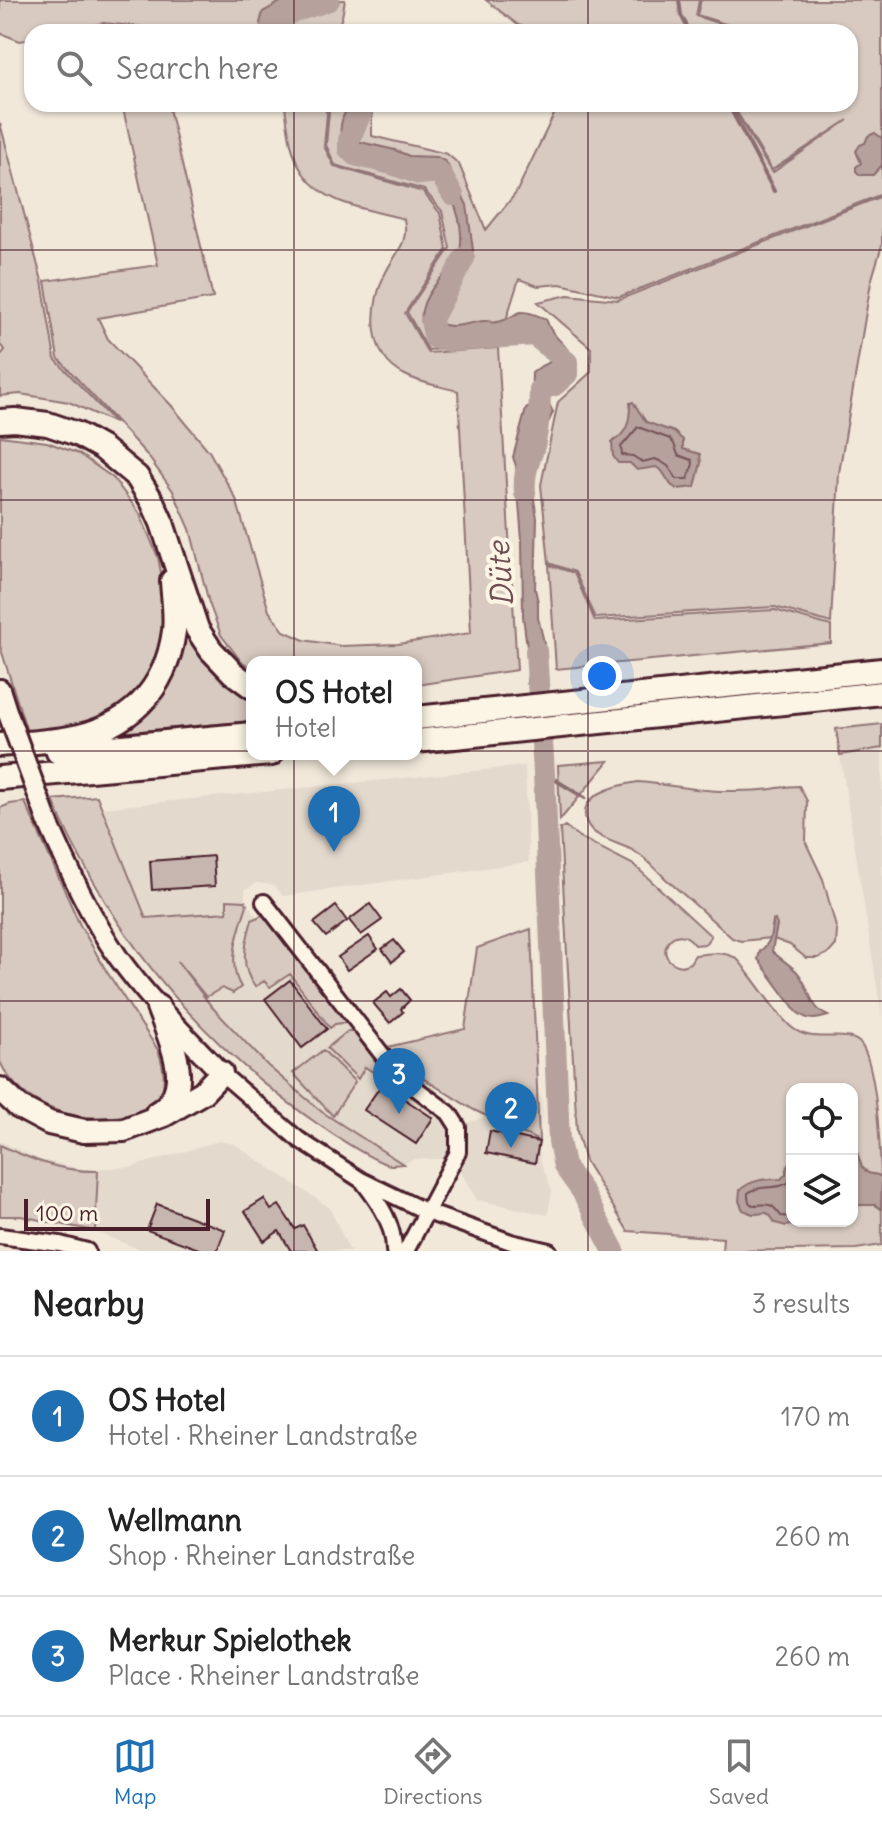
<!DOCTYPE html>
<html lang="en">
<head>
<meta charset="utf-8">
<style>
	:root { --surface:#fff; --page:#f6f6f6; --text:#222; --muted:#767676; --line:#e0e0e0; --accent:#1f6fb2 }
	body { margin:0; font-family:Delius,sans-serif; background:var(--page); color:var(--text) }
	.controls { position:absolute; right:24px; bottom:24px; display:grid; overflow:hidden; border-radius:16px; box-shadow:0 2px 6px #0004 }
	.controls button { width:72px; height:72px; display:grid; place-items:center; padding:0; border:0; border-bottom:2px solid var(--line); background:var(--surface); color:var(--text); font:40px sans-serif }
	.scale { position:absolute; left:24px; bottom:20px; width:186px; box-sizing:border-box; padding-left:8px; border:4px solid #4a1f2b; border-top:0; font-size:22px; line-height:28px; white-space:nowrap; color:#4a1f2b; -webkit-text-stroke:6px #fcf5e5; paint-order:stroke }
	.you { position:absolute; left:602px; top:676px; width:28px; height:28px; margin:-20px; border:6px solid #fff; border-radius:50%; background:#1a73e8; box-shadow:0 0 0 12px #1a73e833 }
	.badge { display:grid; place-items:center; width:52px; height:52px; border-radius:50%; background:var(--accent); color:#fff; font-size:26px; font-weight:700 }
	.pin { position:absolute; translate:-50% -66px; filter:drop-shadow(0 2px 4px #0008) }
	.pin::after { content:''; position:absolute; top:42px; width:28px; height:24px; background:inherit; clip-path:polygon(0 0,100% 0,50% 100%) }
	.popup { position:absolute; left:246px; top:656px; width:176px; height:104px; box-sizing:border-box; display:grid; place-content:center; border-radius:16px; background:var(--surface); filter:drop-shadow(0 2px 6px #0005); font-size:26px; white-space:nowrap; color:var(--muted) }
	.popup b { font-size:30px; color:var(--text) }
	.popup::after { content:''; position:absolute; left:50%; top:100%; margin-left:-16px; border:16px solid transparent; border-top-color:var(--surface) }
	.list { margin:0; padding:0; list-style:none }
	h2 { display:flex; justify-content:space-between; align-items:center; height:104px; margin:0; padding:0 32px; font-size:34px }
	h2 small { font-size:26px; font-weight:400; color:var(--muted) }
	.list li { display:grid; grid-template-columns:52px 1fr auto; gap:24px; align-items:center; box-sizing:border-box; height:120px; padding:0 32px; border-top:2px solid var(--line) }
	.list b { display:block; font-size:30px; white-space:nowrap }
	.list p { margin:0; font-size:26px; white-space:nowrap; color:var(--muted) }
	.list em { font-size:26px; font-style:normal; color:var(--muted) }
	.icon { flex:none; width:44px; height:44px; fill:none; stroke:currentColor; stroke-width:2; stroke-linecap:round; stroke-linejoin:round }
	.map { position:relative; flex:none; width:882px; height:1251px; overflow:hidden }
	.search { position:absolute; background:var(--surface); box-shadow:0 2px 6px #0004; left:24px; right:24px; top:24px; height:88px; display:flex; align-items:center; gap:20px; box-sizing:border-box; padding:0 28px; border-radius:24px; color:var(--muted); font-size:30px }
	.sheet { height:464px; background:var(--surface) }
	nav { display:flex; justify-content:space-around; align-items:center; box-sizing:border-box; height:112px; border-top:2px solid var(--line); background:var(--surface); font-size:22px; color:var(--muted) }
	nav a { display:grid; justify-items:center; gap:4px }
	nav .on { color:var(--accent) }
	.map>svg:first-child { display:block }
	.built { fill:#e4d9cd }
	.green { fill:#d8cac0; stroke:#917476; stroke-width:2; fill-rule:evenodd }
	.water { fill:#b6a19c; stroke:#8b6d6f; stroke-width:2 }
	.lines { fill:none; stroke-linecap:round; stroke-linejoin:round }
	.shore { stroke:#755358; stroke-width:2 }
	.stream { stroke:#8b6d6f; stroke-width:4 }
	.river { stroke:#b6a19c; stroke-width:22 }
	.building { fill:#c7b6af; stroke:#4a1f2b; stroke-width:2 }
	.minor-casing { stroke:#4a1f2b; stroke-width:20 }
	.major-casing { stroke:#4a1f2b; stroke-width:24 }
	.highway-casing { stroke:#4a1f2b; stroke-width:28 }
	.minor { stroke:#fcf5e5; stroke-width:14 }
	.major { stroke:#fcf5e5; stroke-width:18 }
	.highway { stroke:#fcf5e5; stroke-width:22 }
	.major-bridge-casing { stroke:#4a1f2b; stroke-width:24; stroke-linecap:butt }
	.major-bridge { stroke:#fcf5e5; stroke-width:18 }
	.grid { fill:none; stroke:#4a1f2b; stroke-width:2; stroke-opacity:0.55 }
	.labels { text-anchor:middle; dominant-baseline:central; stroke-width:8; stroke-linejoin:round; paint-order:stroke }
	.water-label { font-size:30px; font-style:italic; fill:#704c53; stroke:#fcf5e5 }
</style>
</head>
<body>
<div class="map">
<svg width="882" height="1251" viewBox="0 0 882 1251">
	<rect width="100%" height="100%" fill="#f1e8da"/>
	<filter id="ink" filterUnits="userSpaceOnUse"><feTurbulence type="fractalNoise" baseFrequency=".0125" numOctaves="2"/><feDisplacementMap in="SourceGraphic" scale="16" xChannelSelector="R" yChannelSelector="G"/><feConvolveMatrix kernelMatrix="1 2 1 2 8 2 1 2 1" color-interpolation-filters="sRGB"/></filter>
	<g filter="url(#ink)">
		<!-- built -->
		<path class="built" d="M882,748V1018L840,755Z
			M525,766L529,862L283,896L274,885L256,883L245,890V900L256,916L262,915L400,1085L443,1118L450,1129L487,1116L539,1141L540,1160L552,1190L548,1215L477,1200L457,1166L443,1159H415L403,1164L322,1112L268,1066L211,1007L146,918L101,808Z
			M0,1141L37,1159L83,1169L132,1167L219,1141L234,1144L329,1207L349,1249L353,1251H144L101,1234L20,1218L0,1217Z"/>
		<!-- green -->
		<path class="green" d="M0,0H345L342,17L336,32H195L103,23L62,32H32V39L20,41L0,33Z
			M486,0H699L696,16L745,32H540L518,25Z
			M701,0H882V194L619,297L560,284L538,286L519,279L498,345L428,350L407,312L450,248L442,211L424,190L335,165L326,145L329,112L325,104H372V136L447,154L459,164L486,230L516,193L559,104H730L772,173L848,120L772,170L732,104H850V32H751L697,15Z
			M122,104H168L213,298L98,318L108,339L171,405L209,451L236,499L269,611L284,631L304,640L341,646L398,644L471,633L458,391C440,386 422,384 405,375C366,356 369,303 387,270C397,251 409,243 404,219C370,209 325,206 303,173C290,154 288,128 285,106L281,104H322L327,113L324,146L334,166L423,192L440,213L447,249L405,313L428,353L498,348L517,670L416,685V662H252V668L241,661L221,635L209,603L190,529L173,491L147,455L58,358L45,281L158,265Z
			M0,123L42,281L55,359L115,423L69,402L20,394L0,396V356L5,350L0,345Z
			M882,196V245L871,282L839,473L831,623L775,607L596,618L575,572L549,563L541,485L558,402L591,372V348L538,302L568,295L618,300Z
			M0,436L47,442L79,454L113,478L140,514L158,557L165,593L166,641L141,691L116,712L73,728L28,735L0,646Z
			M549,565L574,573L595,621L775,610L831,626V643L556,669Z
			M182,621C199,652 219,684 252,700V721L118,733L134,724L147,713L161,694Z
			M882,724V748L840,755L836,729Z
			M609,761L560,820L558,765Z
			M638,782C667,784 695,791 724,791C737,791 749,791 762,790C774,789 786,786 799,786L807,801L806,843L823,879L837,931L836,945L829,953L818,958H806L790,945L774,939L777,925L773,921L770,938L741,941L732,938C711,919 689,899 667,880C657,870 646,858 634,851C620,843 594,839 587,823C575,794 619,785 638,782Z
			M97,796L146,918L227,912V900L245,901L247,905C239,930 226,963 241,987L233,993L222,988L206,997L177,961L212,1007L268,1066L322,1112L403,1164C399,1164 395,1165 391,1165C375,1163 336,1136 322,1127C228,1062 149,981 94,882C78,855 64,828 53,800Z
			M25,802L80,925L107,972L158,1050C163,1064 167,1084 159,1098C152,1109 139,1112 127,1115C79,1125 22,1108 0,1062V808L10,804Z
			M565,826L579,837L634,865L711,936L705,944L695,945C675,916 647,960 682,966L690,963L695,955C709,954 725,950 737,959C741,962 745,969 748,973C761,989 776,1013 790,1026C812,1046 842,1029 859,1042C882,1065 882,1207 882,1245L856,1249L722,1251L723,1238L628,1231L585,1161L577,1132L560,829ZM792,1089H852V1221H792Z
			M262,915L270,918L349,1022L335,1024L330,1028L290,974L270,987L264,981L255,987C239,966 245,944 252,920Z
			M531,929L539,1141L474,1110L405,1067L387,1047L465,1029L477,948Z
			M348,1031H356L378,1058L377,1066L373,1072L365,1067L358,1079L327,1048Z
			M323,1050L355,1082L333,1116L293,1073Z
			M0,1145C32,1160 62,1172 98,1171L95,1231L21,1216H0Z"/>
		<!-- water -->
		<path class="water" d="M284,0H323C309,3 269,8 279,28L302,32H264L260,23L263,12Z
			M349,104H361L352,122V137L356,141L395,150L409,156L437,157L446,162L467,205L473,250L468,268L457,276L438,300L433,321C454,331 465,323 484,321C497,320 485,324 497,322C506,321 514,314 521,312C529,311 539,316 546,319C553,339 562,339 572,356C567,376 562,370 547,380L543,396L548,402L553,412L549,421L534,431L527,461L528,479L532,487L537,518L535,589L538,602V618L544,642L543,681L527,683L529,663L523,616L522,540L516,466L513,457L526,409L531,406L532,373L541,366L556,359V353L538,340L514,332L479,337H457L429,334C427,330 423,327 422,322C417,300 444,272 460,261C459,252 462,243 461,235C460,208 448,191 434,169C426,169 417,169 408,167C402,165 397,160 390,158C374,153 345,157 341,135C339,124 344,114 349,104Z
			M875,133L882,138V165L873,175H860L856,171V167L861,163L856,151L860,145L865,143L868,136Z
			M633,402L646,422L674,432L683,440V449L700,454L701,463L695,487L677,489L671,485L662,471L656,467L637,470L630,463H618L613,456L612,442C628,433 630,420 630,403Z
			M775,920L777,925L772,951C780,959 791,965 798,973C810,987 809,1008 828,1016C815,1020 808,1021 797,1012L758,959L760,951C770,944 773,933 773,921Z
			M852,1137L862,1167L868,1173L878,1175L882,1177L881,1209L875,1205H852Z
			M792,1160V1221H814L786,1226L775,1223C766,1207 766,1215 753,1214C752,1214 744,1210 743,1210L739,1201L740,1190C752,1179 765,1179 781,1179L786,1174V1169Z"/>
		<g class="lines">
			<!-- shore -->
			<path class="shore" d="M638,427L670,439L674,444L678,455L692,460L693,464L688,479H677L668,466L660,461L655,459L642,462L633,456L622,455L621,447Z
				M792,1180C779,1192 762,1183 748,1193C747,1214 761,1200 772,1206C776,1209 778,1212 781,1216L792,1217"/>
			<!-- stream -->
			<path class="stream" d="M679,0L681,15L690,32
				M728,104L774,191
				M544,773L585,798"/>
			<!-- river -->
			<path class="river" d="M269,32C283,9 305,10 329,0
				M362,104L363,108L349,140V149L355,155L392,164L419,174L439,172L453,195
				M464,258L431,321L435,338L449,341L534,335L567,362V374L555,385L540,389C540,407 539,424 535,442C530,462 523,471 525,493
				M536,651L544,773L559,1141L564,1166L582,1191L614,1251"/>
		</g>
		<!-- building -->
		<path class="building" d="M213,856L215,886L152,890L150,861Z
			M370,904L382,920L361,935L349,920Z
			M336,906L347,921L326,937L314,923Z
			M369,936L378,949L347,970L338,957Z
			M394,940L404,952L392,962L382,949Z
			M290,980L327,1029L302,1048L265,999Z
			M401,989L410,1000L401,1009L403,1012L390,1023L373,1003L387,992L391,997Z
			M382,1084L433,1118L416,1144L364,1110Z
			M490,1131L539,1142L535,1163L486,1153Z
			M264,1199L271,1210L279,1205L295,1229L303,1225L318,1251H291L279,1231L264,1241L245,1211Z
			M157,1204L225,1230L217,1251H204L147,1230Z"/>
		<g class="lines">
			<!-- minor casing -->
			<g class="minor-casing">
				<path id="minor" d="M264,902L388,1062L406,1081L449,1113L458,1127V1152L406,1251
					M221,1073L298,1139L361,1180L427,1212L511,1242L549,1251
					M364,1183C380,1204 394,1224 394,1251
					M0,1236L60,1244L87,1251"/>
			</g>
			<!-- major casing -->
			<g class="major-casing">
				<path id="major" d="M0,689L8,714
					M47,820C68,867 89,915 118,957C148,999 186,1036 221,1073"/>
			</g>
			<!-- highway casing -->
			<g class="highway-casing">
				<path id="highway" d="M0,421L15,420L48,424L77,434L102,448L137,477L152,501L162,523L197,629L211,650L233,673L252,687
					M416,718L882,670
					M416,741L882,693
					M0,745C23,743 46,742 69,738C128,728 166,691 174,631C176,615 173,598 172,581
					M58,752L252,734
					M0,778L271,754
					M0,1089L19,1107L49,1123L84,1131L124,1130L164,1115L203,1092L221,1073
					M157,1113C197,1090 170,1040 158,1007"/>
			</g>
			<!-- minor -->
			<use href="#minor" class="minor"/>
			<!-- major -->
			<use href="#major" class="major"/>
			<!-- highway -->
			<use href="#highway" class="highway"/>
			<!-- major-bridge casing -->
			<g class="major-bridge-casing">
				<path id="major-bridge" d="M8,714L47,820"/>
			</g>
			<!-- major-bridge -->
			<use href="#major-bridge" class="major-bridge"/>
		</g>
	</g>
	<!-- grid -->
	<path class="grid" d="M294,0V32M588,0V32M294,104V1251M588,104V1251M0,250H882M0,500H882M0,751H882M0,1001H882"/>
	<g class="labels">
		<!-- water labels -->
		<g class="water-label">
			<text transform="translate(500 574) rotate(-94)">Düte</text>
		</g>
	</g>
</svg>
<div class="controls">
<button><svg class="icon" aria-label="locate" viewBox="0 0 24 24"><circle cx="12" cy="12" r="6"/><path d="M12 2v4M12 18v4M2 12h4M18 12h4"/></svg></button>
<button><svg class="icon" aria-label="layers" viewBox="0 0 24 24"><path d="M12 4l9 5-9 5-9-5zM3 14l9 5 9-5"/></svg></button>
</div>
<div class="scale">100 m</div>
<div class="you"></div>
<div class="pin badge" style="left:334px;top:852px">1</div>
<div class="popup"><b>OS Hotel</b>Hotel</div>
<div class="pin badge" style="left:511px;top:1148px">2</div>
<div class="pin badge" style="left:399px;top:1114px">3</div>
<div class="search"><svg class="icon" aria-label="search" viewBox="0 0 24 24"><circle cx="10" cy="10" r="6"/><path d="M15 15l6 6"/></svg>Search here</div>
</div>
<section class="sheet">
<h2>Nearby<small>3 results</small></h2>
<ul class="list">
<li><span class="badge">1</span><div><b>OS Hotel</b><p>Hotel · Rheiner Landstraße</p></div><em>170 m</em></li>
<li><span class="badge">2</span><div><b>Wellmann</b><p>Shop · Rheiner Landstraße</p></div><em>260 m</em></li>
<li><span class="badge">3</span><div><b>Merkur Spielothek</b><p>Place · Rheiner Landstraße</p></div><em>260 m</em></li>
</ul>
</section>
<nav>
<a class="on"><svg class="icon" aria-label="map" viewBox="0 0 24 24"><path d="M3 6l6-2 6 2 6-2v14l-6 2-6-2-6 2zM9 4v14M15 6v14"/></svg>Map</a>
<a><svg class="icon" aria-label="directions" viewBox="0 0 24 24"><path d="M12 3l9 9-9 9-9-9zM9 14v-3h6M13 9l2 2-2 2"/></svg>Directions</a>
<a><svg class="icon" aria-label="saved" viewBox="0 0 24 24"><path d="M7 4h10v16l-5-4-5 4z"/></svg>Saved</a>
</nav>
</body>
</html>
